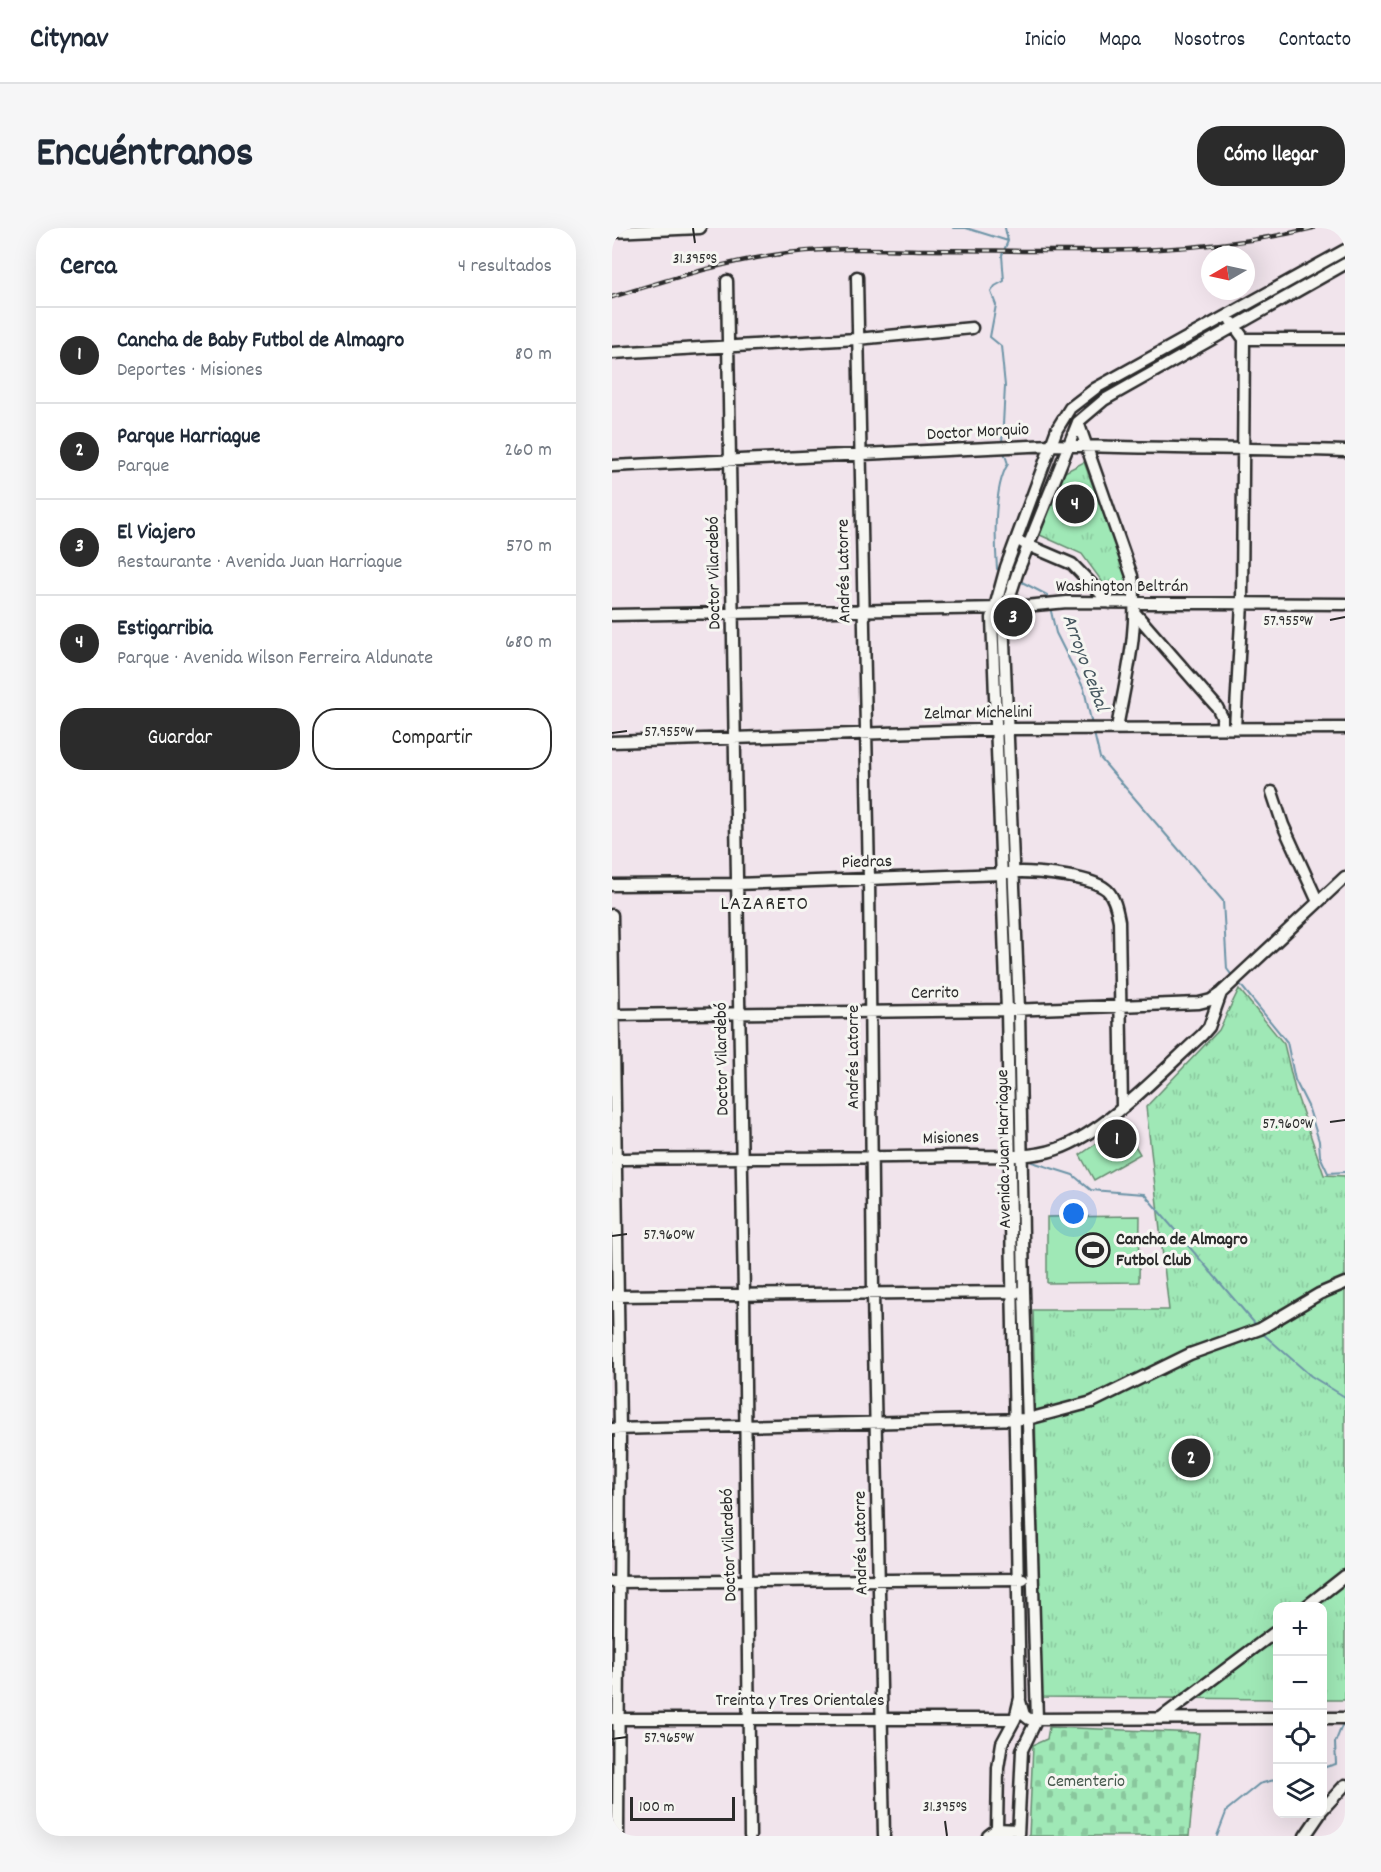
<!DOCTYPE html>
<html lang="es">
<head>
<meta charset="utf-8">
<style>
	:root { --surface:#fff; --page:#f6f6f7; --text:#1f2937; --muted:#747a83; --line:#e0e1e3; --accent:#2b2b2b }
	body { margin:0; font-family:Dekko,sans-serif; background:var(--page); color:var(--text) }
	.controls { position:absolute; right:18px; bottom:18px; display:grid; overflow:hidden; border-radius:12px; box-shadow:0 6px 24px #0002 }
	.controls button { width:54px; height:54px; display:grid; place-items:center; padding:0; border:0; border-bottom:2px solid var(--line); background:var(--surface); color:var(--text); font:30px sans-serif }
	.compass { position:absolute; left:589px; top:18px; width:54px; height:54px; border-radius:50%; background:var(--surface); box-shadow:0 6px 24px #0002; rotate:261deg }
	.scale { position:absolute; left:18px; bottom:15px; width:105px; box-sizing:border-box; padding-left:6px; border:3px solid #2b2b2b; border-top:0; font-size:16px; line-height:21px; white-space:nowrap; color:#2b2b2b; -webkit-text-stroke:4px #f6f6f2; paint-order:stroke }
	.you { position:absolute; left:462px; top:986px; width:21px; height:21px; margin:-15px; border:4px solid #fff; border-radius:50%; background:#1a73e8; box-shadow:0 0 0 9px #1a73e833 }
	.badge { display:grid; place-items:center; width:39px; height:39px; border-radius:50%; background:var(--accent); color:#fff; font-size:20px; font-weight:700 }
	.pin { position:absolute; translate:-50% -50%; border:3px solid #fff; box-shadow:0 2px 6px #0006 }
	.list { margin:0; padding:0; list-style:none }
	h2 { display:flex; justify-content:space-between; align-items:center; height:78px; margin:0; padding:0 24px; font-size:26px }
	h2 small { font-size:20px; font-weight:400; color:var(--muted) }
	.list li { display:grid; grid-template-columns:39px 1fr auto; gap:18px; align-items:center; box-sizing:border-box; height:96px; padding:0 24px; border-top:2px solid var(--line) }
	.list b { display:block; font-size:22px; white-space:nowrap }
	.list p { margin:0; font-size:20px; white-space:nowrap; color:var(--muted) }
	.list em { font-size:20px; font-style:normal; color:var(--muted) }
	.actions { display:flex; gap:12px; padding:18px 24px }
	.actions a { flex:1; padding:14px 0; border:2px solid var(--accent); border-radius:24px; text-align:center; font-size:21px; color:var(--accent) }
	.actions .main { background:var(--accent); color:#fff }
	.icon { flex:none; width:33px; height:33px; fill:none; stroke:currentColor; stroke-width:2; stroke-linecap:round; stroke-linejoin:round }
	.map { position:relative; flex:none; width:733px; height:1608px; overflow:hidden; border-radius:24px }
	header { display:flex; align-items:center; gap:36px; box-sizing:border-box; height:84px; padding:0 30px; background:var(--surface); border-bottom:2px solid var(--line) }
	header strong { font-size:28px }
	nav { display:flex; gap:33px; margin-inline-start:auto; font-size:21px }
	.intro { display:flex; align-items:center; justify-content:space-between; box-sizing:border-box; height:144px; padding:0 36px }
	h1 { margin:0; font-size:42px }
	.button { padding:15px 27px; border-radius:24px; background:var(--accent); color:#fff; font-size:21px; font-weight:700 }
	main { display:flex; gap:36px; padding:0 36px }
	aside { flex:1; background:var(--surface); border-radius:24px; box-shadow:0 6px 24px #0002 }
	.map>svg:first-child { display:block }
	.grass { fill:url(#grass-tufts); stroke:#658a70; stroke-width:1.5 }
	.cemetery { fill:url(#cemetery-stones); stroke:#658a70; stroke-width:1.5 }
	.garden { fill:#9fe8b6; stroke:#658a70; stroke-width:1.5 }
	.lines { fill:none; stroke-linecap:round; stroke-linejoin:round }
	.stream { stroke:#6d94a7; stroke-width:2 }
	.minor-casing { stroke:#2b2b2b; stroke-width:15 }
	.minor { stroke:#f6f6f2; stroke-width:10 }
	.rail-casing { stroke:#2b2b2b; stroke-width:4.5 }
	.rail { stroke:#f6f6f2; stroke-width:2; stroke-dasharray:7; stroke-linecap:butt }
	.ticks { fill:none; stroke:#2b2b2b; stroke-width:2 }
	.labels { text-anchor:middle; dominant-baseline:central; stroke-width:6; stroke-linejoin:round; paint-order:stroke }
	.street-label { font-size:18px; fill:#2b2b2b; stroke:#f6f6f2 }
	.poi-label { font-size:18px; font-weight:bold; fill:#2b2b2b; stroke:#f6f6f2; text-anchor:start }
	.park-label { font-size:18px; fill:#485a4e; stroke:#f6f6f2 }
	.water-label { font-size:20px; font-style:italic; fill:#46575f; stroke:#f6f6f2 }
	.neighbourhood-label { font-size:20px; letter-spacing:1.5px; fill:#2b2b2b; stroke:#f6f6f2 }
	.ticks-label { font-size:15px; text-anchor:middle; fill:#2b2b2b; stroke:#f6f6f2; stroke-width:6; stroke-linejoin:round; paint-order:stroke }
</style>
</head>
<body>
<header>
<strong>Citynav</strong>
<nav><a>Inicio</a><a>Mapa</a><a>Nosotros</a><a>Contacto</a></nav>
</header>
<div class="intro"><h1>Encuéntranos</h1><a class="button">Cómo llegar</a></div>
<main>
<aside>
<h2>Cerca<small>4 resultados</small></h2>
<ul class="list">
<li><span class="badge">1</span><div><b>Cancha de Baby Futbol de Almagro</b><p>Deportes · Misiones</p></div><em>80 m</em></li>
<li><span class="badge">2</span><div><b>Parque Harriague</b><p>Parque</p></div><em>260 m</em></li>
<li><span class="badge">3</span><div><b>El Viajero</b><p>Restaurante · Avenida Juan Harriague</p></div><em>570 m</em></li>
<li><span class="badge">4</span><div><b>Estigarribia</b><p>Parque · Avenida Wilson Ferreira Aldunate</p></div><em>680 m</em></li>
</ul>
<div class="actions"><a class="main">Guardar</a><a>Compartir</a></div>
</aside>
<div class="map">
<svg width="733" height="1608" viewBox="0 0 733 1608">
	<defs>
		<pattern id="grass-tufts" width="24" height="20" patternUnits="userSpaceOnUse" patternTransform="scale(1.5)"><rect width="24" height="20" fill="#9fe8b6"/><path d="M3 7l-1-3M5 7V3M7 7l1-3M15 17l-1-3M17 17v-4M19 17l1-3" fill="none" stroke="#89c79d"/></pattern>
		<pattern id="cemetery-stones" width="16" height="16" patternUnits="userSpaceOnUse" patternTransform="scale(1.5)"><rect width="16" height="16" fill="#9fe8b6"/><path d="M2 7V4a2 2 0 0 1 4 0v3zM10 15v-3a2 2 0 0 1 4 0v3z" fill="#89c79d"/></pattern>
	</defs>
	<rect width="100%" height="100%" fill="#f1e4ec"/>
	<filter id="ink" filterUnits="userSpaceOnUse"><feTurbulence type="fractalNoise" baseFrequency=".0167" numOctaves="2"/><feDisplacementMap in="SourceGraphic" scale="12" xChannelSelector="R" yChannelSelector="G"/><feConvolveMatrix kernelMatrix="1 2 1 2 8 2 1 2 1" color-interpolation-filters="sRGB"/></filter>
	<g filter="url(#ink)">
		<!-- grass -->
		<path class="grass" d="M472,234L516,351L515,365L491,355L470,326L428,307L449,246Z
			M627,761L672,816L683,862L712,947L733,948V1472H711L710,1378H666L665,1471L429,1469L421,1082H557L534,879L607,802Z"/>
		<!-- cemetery -->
		<path class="cemetery" d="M437,1499L587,1505L577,1608H417L421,1517L435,1511Z"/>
		<!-- garden -->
		<path class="garden" d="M511,897L528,926L482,952L468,927Z
			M528,988L527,1054L435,1055V989Z"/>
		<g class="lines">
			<!-- stream -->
			<path class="stream" d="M341,0H354L396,13
				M390,216L393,158L389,118L378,109L384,77L379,64L383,58L392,53L390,27L396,13L393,0
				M390,344L385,341C383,314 381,259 396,236L392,224
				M406,352L435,367L437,373
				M438,379L444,405L472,461L480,497
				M482,505L488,530L611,673L615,741L621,749
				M627,755L675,814L683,852L696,878L707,913L708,928L716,945L733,944
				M420,934L461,947L479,962L532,966L645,1098
				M649,1104L699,1148L733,1169
				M710,1540L724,1536L723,1515L731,1495
				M605,1608L615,1582L647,1556L666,1551"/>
			<!-- minor casing -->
			<g class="minor-casing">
				<path id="minor" d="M0,4L88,0
					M245,49L257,651L261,1066L272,1608
					M115,53L132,1067L138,1608
					M619,93L632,111L630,375L623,500
					M632,111H733
					M0,125L245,111L360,100
					M466,194L520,348C528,400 514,449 505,500
					M0,238L439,217C537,221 635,220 733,223
					M411,315L460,336L498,375
					M523,385L605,479L610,489V500
					M0,387L392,380L455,374L733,376
					M0,514L395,501L733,500
					M660,564L671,597L706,674
					M0,657L124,656L389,646C410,641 478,647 495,662C503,670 505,683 507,693L510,878
					M0,687L8,1201L6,1608
					M0,787L395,782L587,775L599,772L609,765L733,649
					M0,931C112,929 224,931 336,928C368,927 415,932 445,921C493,905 551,842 590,807L597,799L609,765
					M0,1068L405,1064
					M0,1201L416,1191L480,1174L578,1126L648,1101L707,1066L733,1055
					M0,1354L411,1351
					M695,1378L733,1348
					M408,1473L412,1487L417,1491L666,1490
					M550,1489L666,1402
					M710,1490H733
					M0,1491H403
					M710,1582L733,1557
					M385,1601L386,1540L390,1515L403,1491L408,1470L395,782L380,390L394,339L445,201L458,180L484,160L733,22
					M376,1608L385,1601L406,1602
					M406,1608L410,1522L425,1491L412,1064L407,781L391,389L406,343L466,194L492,172L733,36
					M693,1608L708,1586"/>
			</g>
			<!-- minor -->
			<use href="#minor" class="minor"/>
			<!-- rail casing -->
			<g class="rail-casing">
				<path id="rail" d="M0,69C53,53 107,35 162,27C211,19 263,21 312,22C442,22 574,31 701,0"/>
			</g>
			<!-- rail -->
			<use href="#rail" class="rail"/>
		</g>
	</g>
	<!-- ticks -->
	<path class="ticks" d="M81,0L83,15M718,392L733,389M0,505L15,503M718,894L733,892M0,1008L15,1006M0,1511L15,1509M333,1593L335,1608"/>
	<!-- icons -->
	<defs>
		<g id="stadium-ring" transform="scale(1.725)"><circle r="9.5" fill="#f6f6f2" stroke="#2b2b2b" stroke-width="1.5"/><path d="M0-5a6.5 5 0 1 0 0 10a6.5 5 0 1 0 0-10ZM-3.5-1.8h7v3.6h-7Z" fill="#2b2b2b"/></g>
	</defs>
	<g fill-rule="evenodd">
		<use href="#stadium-ring" x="481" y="1022"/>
	</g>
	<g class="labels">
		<!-- street labels -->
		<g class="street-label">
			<text transform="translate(366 205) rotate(-3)">Doctor Morquio</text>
			<text transform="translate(233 343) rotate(-91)">Andrés Latorre</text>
			<text transform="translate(103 345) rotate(-91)">Doctor Vilardebó</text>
			<text x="510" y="359">Washington Beltrán</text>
			<text transform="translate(366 486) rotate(-1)">Zelmar Michelini</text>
			<text transform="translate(255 635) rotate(-2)">Piedras</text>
			<text transform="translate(323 766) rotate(-1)">Cerrito</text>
			<text transform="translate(242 829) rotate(-90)">Andrés Latorre</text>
			<text transform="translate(111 831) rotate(-91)">Doctor Vilardebó</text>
			<text transform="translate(339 911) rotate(-2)">Misiones</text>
			<text transform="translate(393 921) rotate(-91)">Avenida Juan Harriague</text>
			<text transform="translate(250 1315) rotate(-91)">Andrés Latorre</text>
			<text transform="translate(118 1317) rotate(-92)">Doctor Vilardebó</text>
			<text x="188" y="1473">Treinta y Tres Orientales</text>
		</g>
		<!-- poi labels -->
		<g class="poi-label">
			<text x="504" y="1012">Cancha de Almagro<tspan x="504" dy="21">Futbol Club</tspan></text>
		</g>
		<!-- park labels -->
		<g class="park-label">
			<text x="474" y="1554">Cementerio</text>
		</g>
		<!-- water labels -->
		<g class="water-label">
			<text transform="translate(472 435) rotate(70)">Arroyo Ceibal</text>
		</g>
		<!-- neighbourhood labels -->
		<g class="neighbourhood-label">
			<text x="153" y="677">LAZARETO</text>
		</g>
	</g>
	<g class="ticks-label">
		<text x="83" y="35">31.395°S</text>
		<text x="676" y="397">57.955°W</text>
		<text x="57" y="508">57.955°W</text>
		<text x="676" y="900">57.960°W</text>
		<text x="57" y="1011">57.960°W</text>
		<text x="57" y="1514">57.965°W</text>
		<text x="333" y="1583">31.395°S</text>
	</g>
</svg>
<div class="controls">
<button>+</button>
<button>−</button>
<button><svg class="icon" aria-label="locate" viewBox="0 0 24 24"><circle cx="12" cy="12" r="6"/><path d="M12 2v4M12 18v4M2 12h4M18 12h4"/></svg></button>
<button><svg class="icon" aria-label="layers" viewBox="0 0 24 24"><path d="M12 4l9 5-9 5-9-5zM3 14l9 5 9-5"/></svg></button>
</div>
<svg class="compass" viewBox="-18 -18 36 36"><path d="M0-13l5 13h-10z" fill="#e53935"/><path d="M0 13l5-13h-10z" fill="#747a83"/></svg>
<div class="scale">100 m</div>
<div class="you"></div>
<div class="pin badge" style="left:505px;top:911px">1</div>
<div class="pin badge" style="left:579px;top:1230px">2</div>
<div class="pin badge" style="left:401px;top:389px">3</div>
<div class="pin badge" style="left:463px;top:276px">4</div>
</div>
</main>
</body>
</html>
